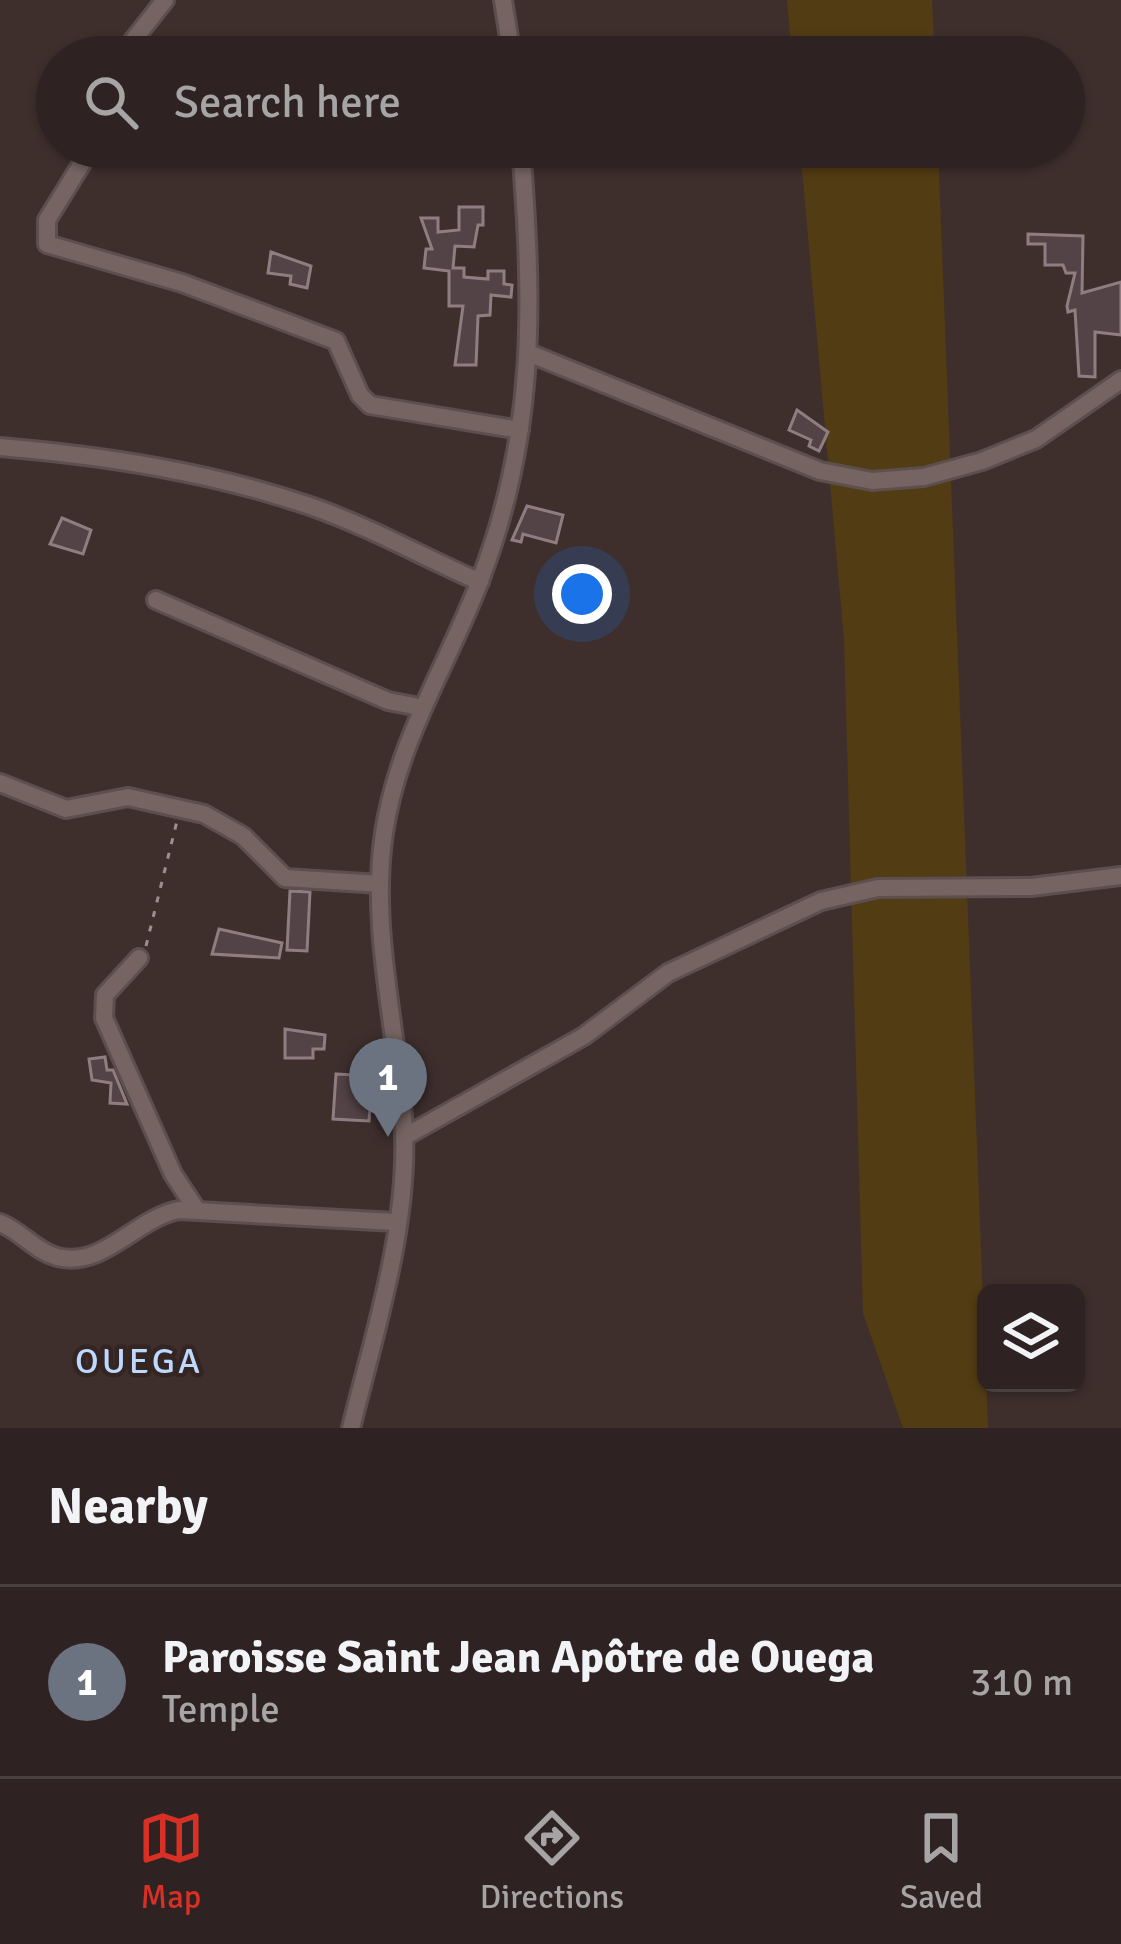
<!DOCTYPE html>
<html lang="en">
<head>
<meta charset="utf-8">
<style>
	:root { --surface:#2e2322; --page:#362b2a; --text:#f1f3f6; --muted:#a7a4a5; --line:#494040; --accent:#d93025 }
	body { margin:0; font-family:Signika,sans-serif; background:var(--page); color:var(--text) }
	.controls { position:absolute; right:36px; bottom:36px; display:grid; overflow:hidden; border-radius:18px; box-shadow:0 3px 9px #0004 }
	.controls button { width:108px; height:108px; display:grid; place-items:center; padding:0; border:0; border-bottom:3px solid var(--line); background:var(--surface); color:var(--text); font:60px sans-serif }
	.you { position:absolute; left:582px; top:594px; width:42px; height:42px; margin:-30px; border:9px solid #fff; border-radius:50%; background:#1a73e8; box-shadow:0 0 0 18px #1a73e833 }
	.badge { display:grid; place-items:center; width:78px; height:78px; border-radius:50%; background:var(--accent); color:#fff; font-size:39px; font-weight:700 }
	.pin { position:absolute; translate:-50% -99px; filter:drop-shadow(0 3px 6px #0008) }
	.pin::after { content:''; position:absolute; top:63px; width:42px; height:36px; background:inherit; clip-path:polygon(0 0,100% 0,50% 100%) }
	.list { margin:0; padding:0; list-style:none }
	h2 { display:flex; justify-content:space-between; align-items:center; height:156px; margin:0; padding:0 48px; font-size:51px }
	h2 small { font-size:39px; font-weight:400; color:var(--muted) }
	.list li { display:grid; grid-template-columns:78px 1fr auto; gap:36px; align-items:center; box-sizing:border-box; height:192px; padding:0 48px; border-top:3px solid var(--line) }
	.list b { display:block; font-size:45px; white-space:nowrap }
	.list p { margin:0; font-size:39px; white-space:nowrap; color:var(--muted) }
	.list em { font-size:39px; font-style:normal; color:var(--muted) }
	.icon { flex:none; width:66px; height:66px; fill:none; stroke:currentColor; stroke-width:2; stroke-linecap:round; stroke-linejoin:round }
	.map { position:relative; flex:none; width:1121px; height:1428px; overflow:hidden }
	.search { position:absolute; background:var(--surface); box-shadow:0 3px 9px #0004; left:36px; right:36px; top:36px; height:132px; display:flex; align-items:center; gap:30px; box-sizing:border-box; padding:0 42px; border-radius:66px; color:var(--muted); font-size:45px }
	.sheet { height:348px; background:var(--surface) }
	nav { display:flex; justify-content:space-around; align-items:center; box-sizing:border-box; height:168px; border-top:3px solid var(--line); background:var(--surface); font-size:33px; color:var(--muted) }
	nav a { display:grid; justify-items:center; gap:6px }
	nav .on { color:var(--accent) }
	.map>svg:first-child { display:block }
	.green { fill:#523c13 }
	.building { fill:#534347; stroke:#8f7d81; stroke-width:3 }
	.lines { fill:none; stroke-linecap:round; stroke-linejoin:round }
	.minor-casing { stroke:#5c4f4d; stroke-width:22 }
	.path { stroke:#9c8f8d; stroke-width:3; stroke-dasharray:6 9; stroke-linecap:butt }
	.minor { stroke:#756462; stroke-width:16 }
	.labels { text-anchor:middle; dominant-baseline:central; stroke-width:9; stroke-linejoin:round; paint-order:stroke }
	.neighbourhood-label { font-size:36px; letter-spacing:3px; fill:#bdd9ff; stroke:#342523 }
</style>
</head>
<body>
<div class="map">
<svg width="1121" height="1428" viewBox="0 0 1121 1428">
	<rect width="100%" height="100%" fill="#3e2f2d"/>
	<!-- green -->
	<path class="green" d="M787,0H932L935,57H792Z
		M800,147H938L988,1428H903L863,1313L844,640Z"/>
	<!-- building -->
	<path class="building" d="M459,207H483V225H478L474,247L455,246L453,268H464V277L488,279V271H504V284L512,285L511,297L491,295L490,315L478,316L476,365H455L463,306H449V271L424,268L426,249H432L421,218H438V232L459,230Z
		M1028,234L1083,236L1082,293L1121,282V335L1095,332V377L1079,376L1075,310L1068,312L1067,306L1075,273H1066L1063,265H1045V244H1028Z
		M271,252L311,266L307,288L290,284L291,276L268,273Z
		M797,410L828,432L819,451L809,446L811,440L789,430Z
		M527,506L563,515L556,543L523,534L521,542L512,540Z
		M62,518L91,530L83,554L50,544Z
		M290,891L310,892L307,951L287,950Z
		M219,929L282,943L279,958L212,954Z
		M285,1029L325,1035L324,1049H313V1058H285Z
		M105,1057L107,1070H113L127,1104L110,1103L111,1083L92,1080L89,1059Z
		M336,1074L372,1076L369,1121L333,1119Z"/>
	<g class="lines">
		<!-- minor casing -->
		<g class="minor-casing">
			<path id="minor" d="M503,0L512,57
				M120,57L165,0
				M92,147L47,220V244L182,283L336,341L360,395L370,405L520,430
				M531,354L820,471L872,481L924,477L982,461L1036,439L1121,380
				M0,447C105,456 210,472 310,506C368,526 423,557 480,582
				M156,600L388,701L419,707
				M0,783L66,809L128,797L204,814L243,836L285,878L380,884
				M139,958L105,995L104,1018L173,1174L196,1209
				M404,1137L584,1036L668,973L821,901L878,888L1031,887L1121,876
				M0,1223C21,1231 35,1251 57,1257C103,1269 136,1218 179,1210L395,1222
				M351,1428C374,1335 408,1229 404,1132C399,1034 369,931 384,833C398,739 448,665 481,578C537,431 533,301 521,147"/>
		</g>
		<!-- path -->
		<path class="path" d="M146,946L177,821"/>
		<!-- minor -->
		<use href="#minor" class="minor"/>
	</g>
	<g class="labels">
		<!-- neighbourhood labels -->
		<g class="neighbourhood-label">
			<text x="139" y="1361">OUEGA</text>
		</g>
	</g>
</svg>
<div class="controls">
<button><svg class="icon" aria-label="layers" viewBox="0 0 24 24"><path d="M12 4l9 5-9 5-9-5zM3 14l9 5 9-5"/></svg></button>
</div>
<div class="you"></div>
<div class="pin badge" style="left:388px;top:1137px;background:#6b7280">1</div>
<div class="search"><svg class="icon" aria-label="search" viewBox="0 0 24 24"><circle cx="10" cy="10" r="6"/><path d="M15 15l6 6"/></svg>Search here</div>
</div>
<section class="sheet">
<h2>Nearby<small></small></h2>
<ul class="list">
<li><span class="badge" style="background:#6b7280">1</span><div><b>Paroisse Saint Jean Apôtre de Ouega</b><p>Temple</p></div><em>310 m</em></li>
</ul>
</section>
<nav>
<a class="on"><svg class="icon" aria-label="map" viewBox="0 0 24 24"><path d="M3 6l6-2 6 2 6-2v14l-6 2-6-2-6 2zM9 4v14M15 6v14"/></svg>Map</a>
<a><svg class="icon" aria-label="directions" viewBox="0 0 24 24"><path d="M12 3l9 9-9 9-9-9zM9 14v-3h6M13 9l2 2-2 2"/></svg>Directions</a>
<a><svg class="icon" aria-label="saved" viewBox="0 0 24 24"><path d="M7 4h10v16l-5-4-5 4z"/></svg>Saved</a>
</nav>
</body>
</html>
